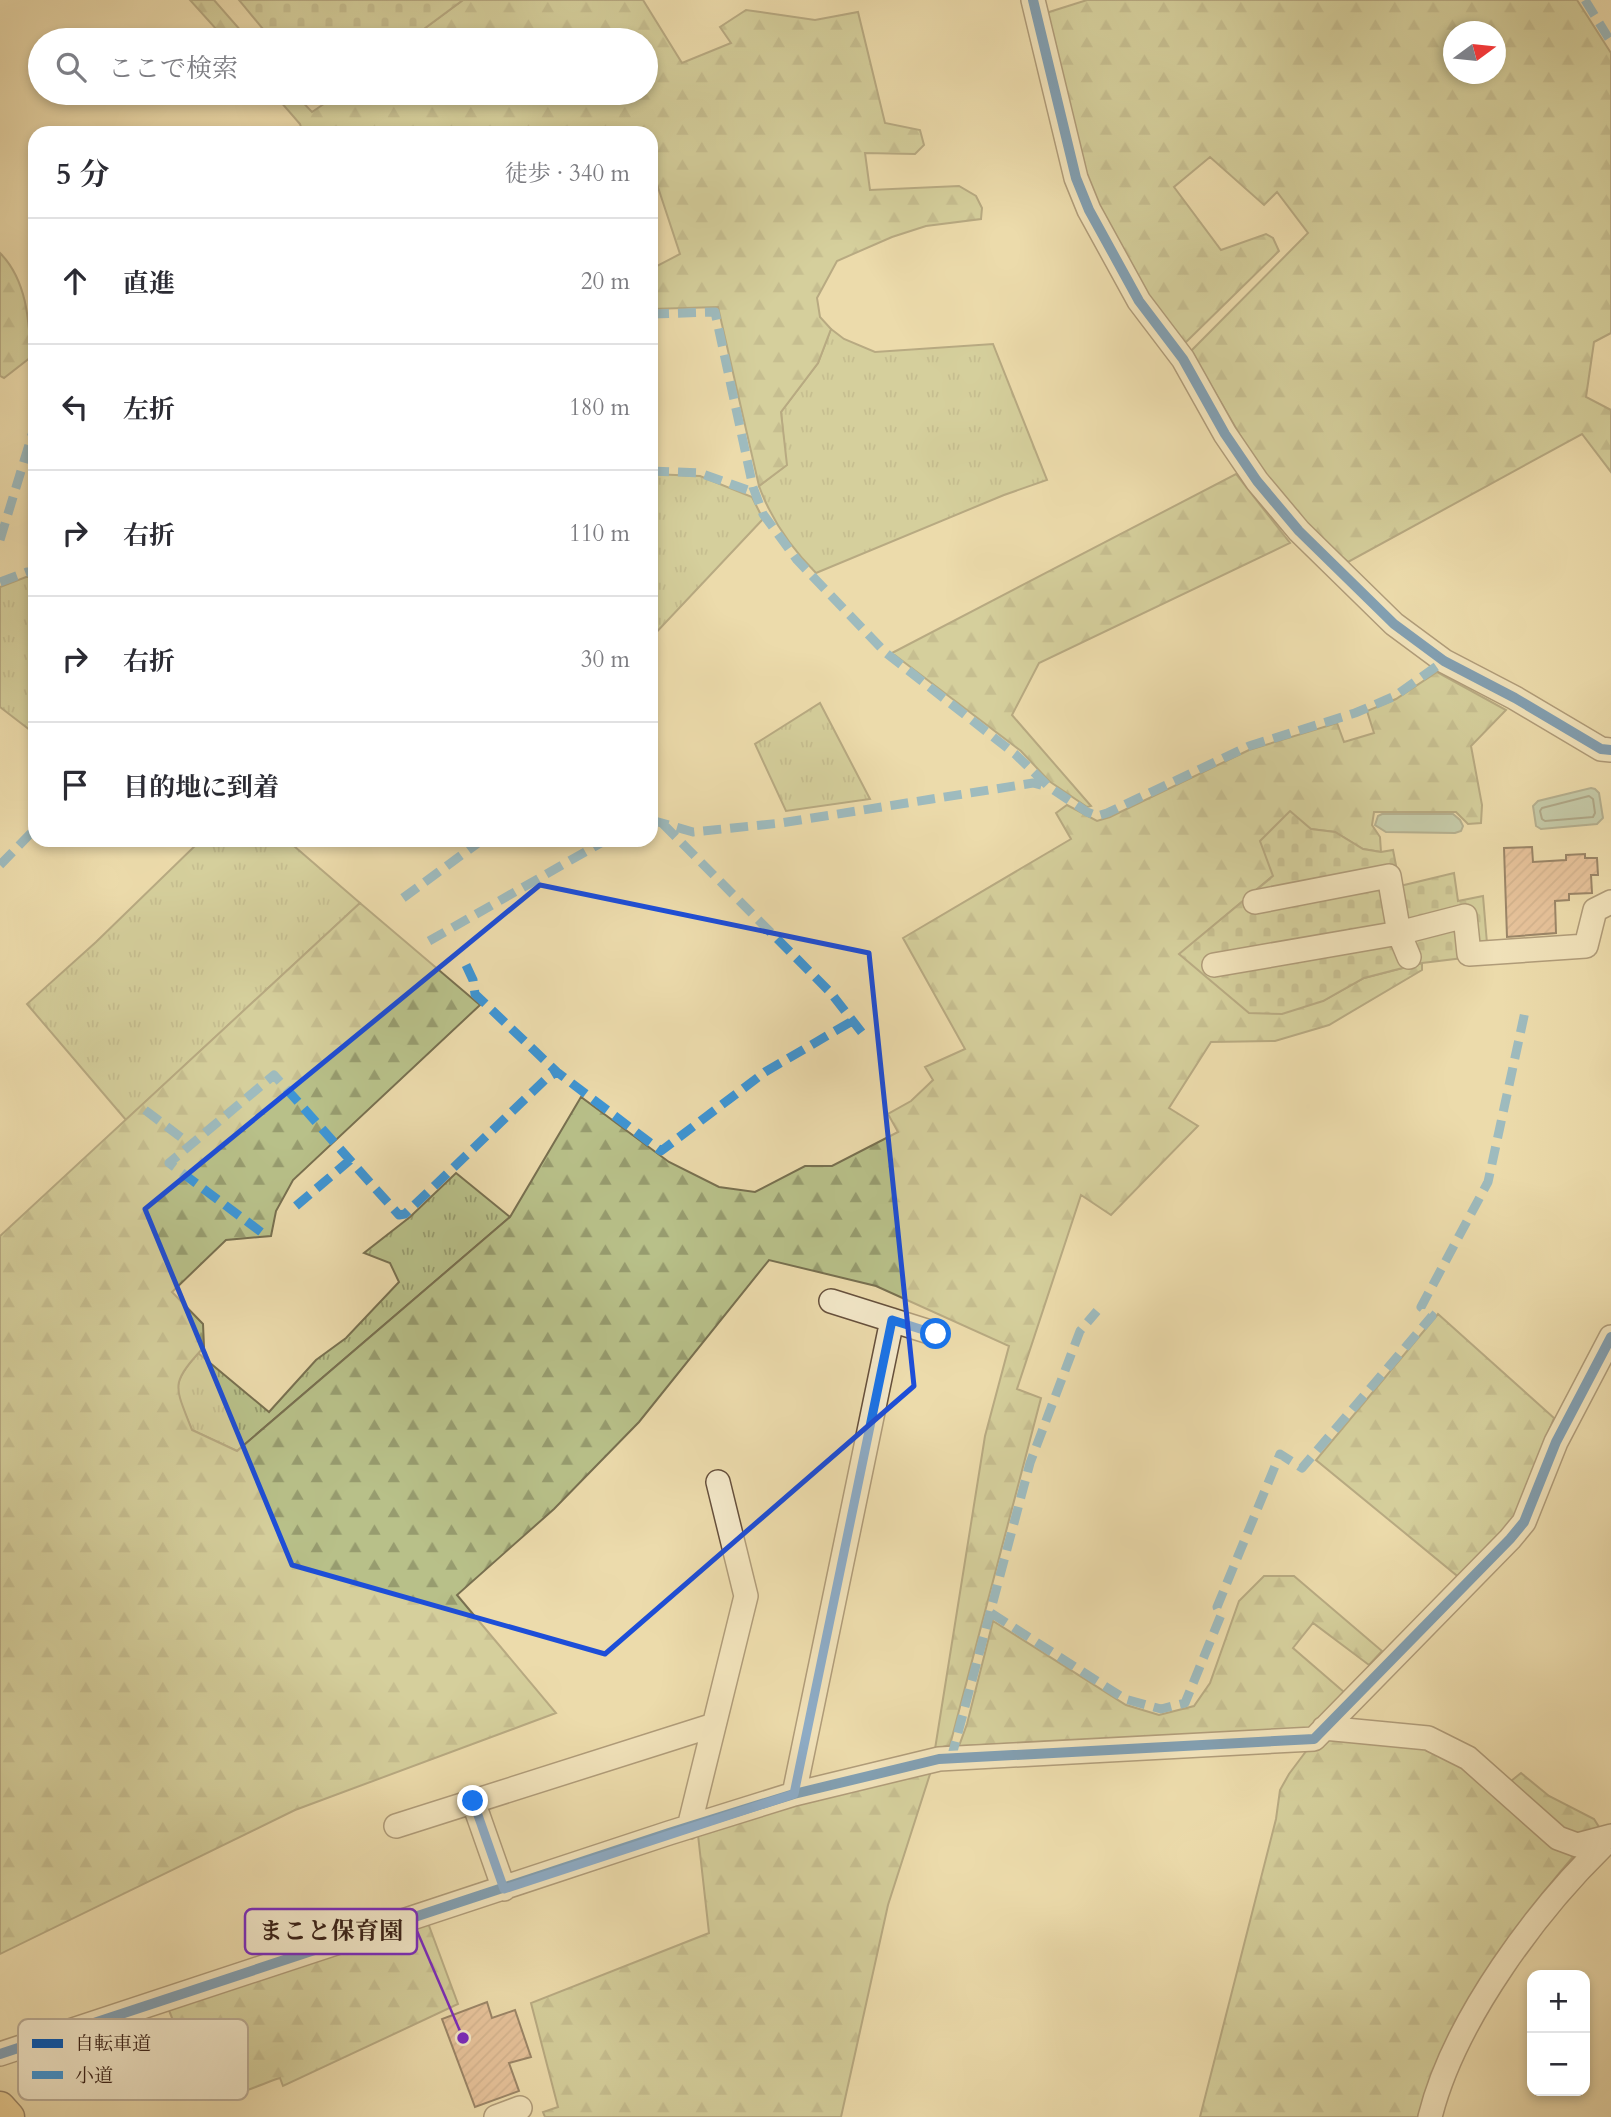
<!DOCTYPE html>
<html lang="ja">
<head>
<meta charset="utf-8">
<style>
	:root { --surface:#fff; --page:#f7f7f7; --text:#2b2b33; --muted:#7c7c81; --line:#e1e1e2 }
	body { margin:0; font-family:Cardo,"Noto Serif JP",serif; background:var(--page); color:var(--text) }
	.controls { position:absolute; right:21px; bottom:21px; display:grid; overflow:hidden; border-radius:14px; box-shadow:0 4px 10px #0003 }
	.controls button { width:63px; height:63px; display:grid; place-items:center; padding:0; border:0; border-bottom:2px solid var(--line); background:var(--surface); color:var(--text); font:35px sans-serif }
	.compass { position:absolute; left:1443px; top:21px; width:63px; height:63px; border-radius:50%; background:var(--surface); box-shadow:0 4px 10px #0003; rotate:75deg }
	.stop { position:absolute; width:21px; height:21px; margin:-16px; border:5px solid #1a73e8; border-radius:50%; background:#fff }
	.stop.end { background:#1a73e8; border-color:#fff; box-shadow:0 2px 7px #0008 }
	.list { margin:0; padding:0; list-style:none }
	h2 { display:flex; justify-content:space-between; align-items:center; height:91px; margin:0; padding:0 28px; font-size:30px }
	h2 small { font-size:23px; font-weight:400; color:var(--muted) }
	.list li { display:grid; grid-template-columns:46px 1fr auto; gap:21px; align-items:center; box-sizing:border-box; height:126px; padding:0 28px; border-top:2px solid var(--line) }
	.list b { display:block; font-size:26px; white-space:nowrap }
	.list em { font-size:23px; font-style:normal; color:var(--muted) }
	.icon { flex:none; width:38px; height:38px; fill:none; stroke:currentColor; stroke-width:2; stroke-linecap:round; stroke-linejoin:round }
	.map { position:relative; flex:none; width:1611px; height:2117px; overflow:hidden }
	.search { position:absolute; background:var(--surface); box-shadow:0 4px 10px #0003; left:28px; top:28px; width:630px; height:77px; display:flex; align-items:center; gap:18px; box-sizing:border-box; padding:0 24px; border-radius:38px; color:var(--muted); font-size:26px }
	.panel { position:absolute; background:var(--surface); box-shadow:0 4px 10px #0003; left:28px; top:126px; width:630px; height:721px; border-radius:21px }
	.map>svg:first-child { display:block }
	.grass { fill:url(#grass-tufts); stroke:#787050; stroke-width:2 }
	.forest { fill:url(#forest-firs); stroke:#787050; stroke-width:2; fill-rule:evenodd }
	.cemetery { fill:url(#cemetery-stones); stroke:#787050; stroke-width:2 }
	.water { fill:#99bba8; stroke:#737d6e; stroke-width:2 }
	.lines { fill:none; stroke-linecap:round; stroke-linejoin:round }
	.shore { stroke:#696e60; stroke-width:2 }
	.building { fill:url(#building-hatch); stroke:#392117; stroke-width:2 }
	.minor-casing { stroke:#66503c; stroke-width:26 }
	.major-casing { stroke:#392117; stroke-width:33 }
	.minor { stroke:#f3e8c9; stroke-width:23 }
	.major { stroke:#e6be76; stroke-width:30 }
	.quiet { stroke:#3e95d4; stroke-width:9; stroke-dasharray:18 9; stroke-linecap:butt }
	.cycleway-casing { stroke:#f3e8c9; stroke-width:15 }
	.cycleway { stroke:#0057b8; stroke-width:10 }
	.route { stroke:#1a73e8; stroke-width:9 }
	.marked { fill:none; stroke:#1d4ed8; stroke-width:5; stroke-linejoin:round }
	.key { fill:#f3e8c9; stroke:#bbac94; stroke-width:2 }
	.key-label { font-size:19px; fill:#392117 }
	.leader { fill:none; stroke:#7b2cbf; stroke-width:2.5 }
	.callout-dot { fill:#7b2cbf; stroke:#f3e8c9; stroke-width:2.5 }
	.callout { fill:#f3e8c9; stroke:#7b2cbf; stroke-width:2.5 }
	.callout-label { font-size:24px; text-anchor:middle; font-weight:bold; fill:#392117 }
</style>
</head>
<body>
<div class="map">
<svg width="1611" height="2117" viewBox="0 0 1611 2117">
	<defs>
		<pattern id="grass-tufts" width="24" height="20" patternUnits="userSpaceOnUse" patternTransform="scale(1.75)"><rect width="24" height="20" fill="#b8c089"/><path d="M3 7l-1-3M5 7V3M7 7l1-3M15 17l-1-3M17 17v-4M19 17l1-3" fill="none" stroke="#979c6f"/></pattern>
		<pattern id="forest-firs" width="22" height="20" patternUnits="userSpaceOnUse" patternTransform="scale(1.75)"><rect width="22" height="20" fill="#b8c089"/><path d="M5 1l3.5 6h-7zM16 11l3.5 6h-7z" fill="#979c6f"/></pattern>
		<pattern id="cemetery-stones" width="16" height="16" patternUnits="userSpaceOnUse" patternTransform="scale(1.75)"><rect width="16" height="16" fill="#b8c089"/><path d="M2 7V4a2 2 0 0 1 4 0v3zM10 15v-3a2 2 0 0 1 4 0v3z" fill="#979c6f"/></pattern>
		<pattern id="building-hatch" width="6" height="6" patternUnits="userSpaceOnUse" patternTransform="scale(1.75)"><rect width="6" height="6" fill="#e0a688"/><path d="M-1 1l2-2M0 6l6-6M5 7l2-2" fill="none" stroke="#b7876e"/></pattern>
	</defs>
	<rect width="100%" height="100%" fill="#ecdbac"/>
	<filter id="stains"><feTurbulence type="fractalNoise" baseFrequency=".00286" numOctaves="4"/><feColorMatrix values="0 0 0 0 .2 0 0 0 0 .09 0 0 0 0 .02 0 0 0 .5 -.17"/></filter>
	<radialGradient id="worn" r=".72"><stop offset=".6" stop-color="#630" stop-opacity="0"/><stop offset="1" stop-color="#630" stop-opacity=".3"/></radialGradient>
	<!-- grass -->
	<path class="grass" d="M831,329L844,339L875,352L993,344L1047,480L1004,495L816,573C791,548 771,519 759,486L786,465L781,412L818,363Z
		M651,474L700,476L752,497L763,519L651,638Z
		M26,577H35V734L0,707V587Z
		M820,703L870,799L786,811L755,744Z
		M201,840H287L360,903L126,1120L27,1004L96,942Z
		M456,1173L510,1217L237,1451L192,1430C176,1391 168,1387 198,1353L269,1412L316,1360L346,1338L399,1282L390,1263L364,1253L410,1217Z"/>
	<!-- forest -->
	<path class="forest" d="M190,0H214L249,40H226Z
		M463,0H643L682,63L731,43L720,27L746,10L815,20L858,12L885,123L920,130L924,145L915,154L865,153L870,190L959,186L976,196L982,208L981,219L926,226L892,237L837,261L817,298L820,317L831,329L818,363L781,412L787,465L759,486L718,307L651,309V269L680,254L651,166V133H303L300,124L273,93H294L312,112L340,93H646V40H409Z
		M1087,0H1577L1611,53V333L1594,342L1586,397L1611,410V472L1582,434L1348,562L1305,525L1258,466L1191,351L1308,233L1277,192L1264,205L1210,157L1174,187L1221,250L1266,234L1273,238L1279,251L1183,345L1146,298L1084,175L1046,13ZM1454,32H1496V74H1454Z
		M0,253C27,280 29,321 31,357L4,378L0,376Z
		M1236,474L1290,543L1039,663L1012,715L1091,806L1087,807L1049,781L1021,751L892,653Z
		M1437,672L1506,710L1471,746L1482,805L1481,823L1468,824L1456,812H1374L1372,825L1380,837L1381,852L1363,849L1335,832L1311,829L1274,875L1180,954L1323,1001L1364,978L1422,963V970L1329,1025L1275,1041L1211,1042L1169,1108L1198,1126L1111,1215L1081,1195L1017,1389L1041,1398L950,1745L935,1749L985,1436L1009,1346L876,1286L769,1260L639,1422L554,1509L457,1595L556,1713L295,1810L0,1954V1236L360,903L480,1005L293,1180L276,1211L271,1236L226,1240L172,1292L203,1324L204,1347C170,1384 174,1384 192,1430L237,1451L510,1217L581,1097L669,1162L719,1187L755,1192L805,1166H832L898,1132L888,1114L911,1101L933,1080L925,1067L965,1049L903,938L1071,839L1056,813L1067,805L1097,821L1110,817L1249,750L1337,723L1344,742L1374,733L1367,711L1396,699Z
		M1438,1314L1554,1418L1514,1518L1461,1579L1316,1460Z
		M1264,1576H1294L1382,1651L1369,1665L1313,1623L1293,1648L1344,1692L1310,1729L959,1746L967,1724L993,1621L1126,1705L1159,1715L1194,1706L1210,1683L1239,1601Z
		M1331,1735L1427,1744L1463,1763L1495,1794L1521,1773L1549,1796L1594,1819L1599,1827C1525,1910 1449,2008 1418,2117H1200L1276,1819L1280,1790L1289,1774L1307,1750Z
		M931,1771L888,1905L841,2117H545L543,2112L558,2107L531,2003L709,1933L698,1835L798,1802Z
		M428,1923L458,2004L283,2086L280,2078C266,2082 236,2097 222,2095C197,2092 177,2029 168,2008Z"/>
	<!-- cemetery -->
	<path class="cemetery" d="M239,0H463L409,40H272Z
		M1290,811L1311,829L1335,832L1363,849L1381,852L1393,850L1400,886L1454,873L1458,901L1483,896L1488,955L1422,963L1364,978L1323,1001L1282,1014L1249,1013L1179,954L1273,876L1260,841Z"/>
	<!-- water -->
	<path class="water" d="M1591,788L1595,789L1599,793L1603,818L1597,824L1541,829L1536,826L1533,806L1538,801Z
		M1382,814H1453L1460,820L1463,826L1461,831L1455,833L1386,832L1375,825L1378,816Z"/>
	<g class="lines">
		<!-- shore -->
		<path class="shore" d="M1589,796L1593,799L1595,813L1593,817L1545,821L1542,819L1540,811L1542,808Z"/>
	</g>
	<!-- building -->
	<path class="building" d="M1532,847L1533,862L1566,860V855L1585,854V858H1597L1598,875H1591L1592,893L1569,894V900L1555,901L1556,933L1507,937L1504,848Z
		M487,2002L492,2018L515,2010L531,2057L509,2063L519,2091L475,2107L442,2019Z"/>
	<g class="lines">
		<!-- minor casing -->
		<g class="minor-casing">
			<path id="minor" d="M1033,0L1076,178L1089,210L1139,301L1183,359L1225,434L1257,481L1299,531L1394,624L1444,661L1515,698L1601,749L1611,750
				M1255,902L1389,876L1399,933L1409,957
				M1214,965L1399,933L1465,916L1469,954L1586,946L1595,910L1611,902
				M831,1301L936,1334
				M1324,1728L1428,1738L1468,1758L1558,1838L1577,1845L1611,1836
				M794,1794L892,1320
				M473,1801L504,1889
				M396,1826L714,1725
				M689,1827L746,1596L718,1482
				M0,2054L669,1833L794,1794L939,1759L1314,1739L1510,1539L1524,1522L1556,1442L1611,1337
				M496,2117L520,2108
				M1430,2117C1454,2020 1539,1906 1611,1838"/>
		</g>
		<!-- major casing -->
		<g class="major-casing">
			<path id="major" d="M0,2107L9,2117"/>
		</g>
		<!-- minor -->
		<use href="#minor" class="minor"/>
		<!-- major -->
		<use href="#major" class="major"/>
		<!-- quiet -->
		<path class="quiet" d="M1585,0L1611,42
			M651,314L715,312L753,487L763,514L797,560L886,653L1015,754L1049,787L1087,812L1097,816L1107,813L1249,746L1355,713L1395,696L1444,661
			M651,471L700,473L756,493
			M0,540L35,425
			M0,582L27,572H35
			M651,820L693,832L781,823L1033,783L1049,787
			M663,824L830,992L867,1039
			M0,865L35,829
			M403,898L482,840
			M429,941L606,840
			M466,965L473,980L475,994L557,1072L661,1151L765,1072L854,1020
			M145,1110L191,1145
			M296,1206L350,1160
			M261,1232L169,1163L274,1075L399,1215L405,1214L547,1078L557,1072
			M991,1613L1125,1699L1161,1709L1185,1703L1221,1615L1217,1607L1280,1454L1302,1468L1432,1316L1421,1307L1488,1182L1526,1007
			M951,1759L1030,1463L1080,1331L1097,1311"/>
		<!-- cycleway casing -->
		<g class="cycleway-casing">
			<path id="cycleway" d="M1033,0L1076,178L1089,210L1139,301L1183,359L1225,434L1257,481L1299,531L1394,624L1444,661L1515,698L1601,749L1611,750
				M0,2054L669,1833L794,1794L939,1759L1314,1739L1510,1539L1524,1522L1556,1442L1611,1337"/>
		</g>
		<!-- cycleway -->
		<use href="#cycleway" class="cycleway"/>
	</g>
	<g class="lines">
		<!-- route -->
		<path class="route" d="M473,1801L504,1889L794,1794L892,1320L936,1334"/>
	</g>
	<!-- marked area -->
	<path d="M0 0H1611V2117H0ZM540,885L869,953L914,1386L605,1654L292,1565L145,1209Z" fill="#ecdbac" fill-opacity=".55" fill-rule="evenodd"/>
	<path class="marked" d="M540,885L869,953L914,1386L605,1654L292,1565L145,1209Z"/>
	<!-- legend -->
	<rect x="18" y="2019" width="230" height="81" rx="10" class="key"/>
	<rect x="32" y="2039" width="31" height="9" fill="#0057b8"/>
	<rect x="32" y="2071" width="31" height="8" fill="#3e95d4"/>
	<g class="key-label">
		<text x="75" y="2050">自転車道</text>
		<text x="75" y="2082">小道</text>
	</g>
	<!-- callouts -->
	<path class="leader" d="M463 2038L417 1931"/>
	<circle class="callout-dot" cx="463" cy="2038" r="7"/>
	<rect class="callout" x="245" y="1909" width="172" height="45" rx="7"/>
	<g class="callout-label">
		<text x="331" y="1939">まこと保育園</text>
	</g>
	<rect width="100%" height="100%" filter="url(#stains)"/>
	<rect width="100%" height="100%" fill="url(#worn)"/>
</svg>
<div class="controls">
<button>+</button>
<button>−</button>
</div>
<svg class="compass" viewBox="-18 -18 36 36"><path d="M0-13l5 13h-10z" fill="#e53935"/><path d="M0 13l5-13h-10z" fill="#7c7c81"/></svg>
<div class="stop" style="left:936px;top:1334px"></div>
<div class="stop end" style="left:473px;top:1801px"></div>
<div class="search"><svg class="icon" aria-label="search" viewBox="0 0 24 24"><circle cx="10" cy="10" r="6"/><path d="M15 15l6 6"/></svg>ここで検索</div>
<section class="panel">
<h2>5 分<small>徒歩 · 340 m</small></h2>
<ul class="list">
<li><svg class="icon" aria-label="ahead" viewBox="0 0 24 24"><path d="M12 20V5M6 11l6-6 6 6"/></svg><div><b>直進</b></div><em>20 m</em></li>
<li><svg class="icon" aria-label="left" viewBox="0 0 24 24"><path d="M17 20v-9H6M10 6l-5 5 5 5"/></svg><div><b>左折</b></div><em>180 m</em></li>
<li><svg class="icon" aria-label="right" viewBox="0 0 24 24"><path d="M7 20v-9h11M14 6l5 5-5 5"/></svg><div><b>右折</b></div><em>110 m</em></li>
<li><svg class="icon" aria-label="right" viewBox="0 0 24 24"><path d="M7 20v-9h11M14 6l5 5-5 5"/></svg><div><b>右折</b></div><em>30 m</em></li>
<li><svg class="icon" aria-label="arrive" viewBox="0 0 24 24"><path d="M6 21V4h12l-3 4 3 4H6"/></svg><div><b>目的地に到着</b></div></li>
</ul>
</section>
</div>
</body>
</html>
